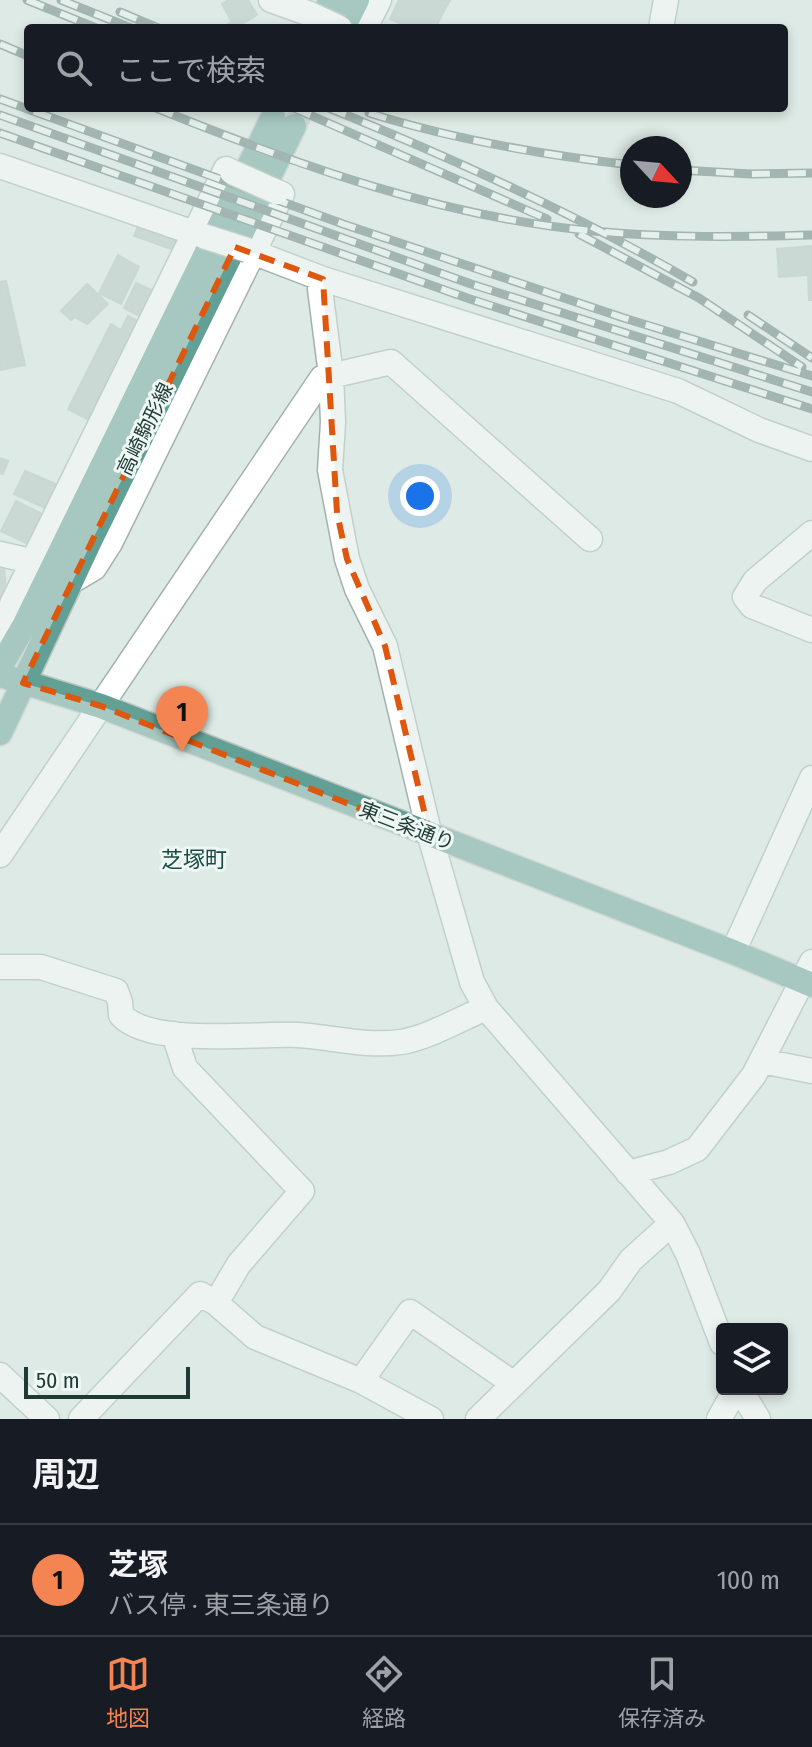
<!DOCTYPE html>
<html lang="ja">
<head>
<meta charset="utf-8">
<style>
	:root { --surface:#171b24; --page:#242831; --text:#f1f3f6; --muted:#9ea1a6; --line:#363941; --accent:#f48552 }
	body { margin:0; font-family:"Fira Sans Condensed","Noto Sans JP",sans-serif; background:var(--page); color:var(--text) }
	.controls { position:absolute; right:24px; bottom:24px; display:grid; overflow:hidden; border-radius:8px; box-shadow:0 4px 12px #0003 }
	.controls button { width:72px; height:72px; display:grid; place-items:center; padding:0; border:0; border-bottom:2px solid var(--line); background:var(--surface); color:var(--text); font:40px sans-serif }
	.compass { position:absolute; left:620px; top:136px; width:72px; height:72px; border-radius:50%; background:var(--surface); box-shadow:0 4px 12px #0003; rotate:116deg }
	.scale { position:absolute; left:24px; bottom:20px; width:166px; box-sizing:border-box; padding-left:8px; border:4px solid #1f3a34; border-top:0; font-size:22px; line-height:28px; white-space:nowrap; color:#1f3a34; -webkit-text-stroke:6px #eef7f3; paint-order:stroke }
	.you { position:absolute; left:420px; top:496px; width:28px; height:28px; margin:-20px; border:6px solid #fff; border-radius:50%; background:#1a73e8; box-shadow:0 0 0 12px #1a73e833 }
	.badge { display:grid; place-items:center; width:52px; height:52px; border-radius:50%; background:var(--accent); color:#111; font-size:26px; font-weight:700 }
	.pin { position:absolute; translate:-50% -66px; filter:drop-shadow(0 2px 4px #0008) }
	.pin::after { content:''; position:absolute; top:42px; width:28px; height:24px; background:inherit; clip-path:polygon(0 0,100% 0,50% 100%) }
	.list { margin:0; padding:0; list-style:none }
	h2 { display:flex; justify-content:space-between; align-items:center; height:104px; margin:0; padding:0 32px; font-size:34px }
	h2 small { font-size:26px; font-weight:400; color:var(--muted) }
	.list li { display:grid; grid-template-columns:52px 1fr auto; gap:24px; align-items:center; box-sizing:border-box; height:112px; padding:0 32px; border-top:2px solid var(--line) }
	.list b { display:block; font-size:30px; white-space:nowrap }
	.list p { margin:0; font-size:26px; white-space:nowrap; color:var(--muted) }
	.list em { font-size:26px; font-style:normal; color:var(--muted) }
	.icon { flex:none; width:44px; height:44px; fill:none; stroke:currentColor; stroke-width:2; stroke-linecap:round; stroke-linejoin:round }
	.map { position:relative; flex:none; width:812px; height:1419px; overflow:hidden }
	.search { position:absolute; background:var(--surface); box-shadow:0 4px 12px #0003; left:24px; right:24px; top:24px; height:88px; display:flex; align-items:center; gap:20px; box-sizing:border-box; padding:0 28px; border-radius:8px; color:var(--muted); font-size:30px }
	.sheet { height:216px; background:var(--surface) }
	nav { display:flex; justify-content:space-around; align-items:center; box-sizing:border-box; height:112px; border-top:2px solid var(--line); background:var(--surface); font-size:22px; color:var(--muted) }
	nav a { display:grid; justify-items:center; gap:4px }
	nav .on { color:var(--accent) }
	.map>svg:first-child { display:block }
	.building { fill:#b3c5bf; stroke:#b1c3bd; stroke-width:2 }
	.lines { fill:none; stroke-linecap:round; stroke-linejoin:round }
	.major-tunnel { stroke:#b8c7c2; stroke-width:24; stroke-dasharray:24 12; stroke-linecap:butt }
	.minor-casing { stroke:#a1b2ac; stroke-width:27 }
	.major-casing { stroke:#bcc4c2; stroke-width:27 }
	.minor { stroke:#fff; stroke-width:24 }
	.major { stroke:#62a095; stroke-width:24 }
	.rail-casing { stroke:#597670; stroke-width:9 }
	.rail { stroke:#eef7f3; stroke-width:6; stroke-dasharray:18; stroke-linecap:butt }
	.minor-bridge-casing { stroke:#a1b2ac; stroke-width:27; stroke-linecap:butt }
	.minor-bridge { stroke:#fff; stroke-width:24 }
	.marked { fill:none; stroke:#de570e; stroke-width:6; stroke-dasharray:16 10; stroke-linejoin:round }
	.labels { text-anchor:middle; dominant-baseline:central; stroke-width:6; stroke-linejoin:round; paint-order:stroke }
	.street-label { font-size:20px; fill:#1f3a34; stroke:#eef7f3 }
	.neighbourhood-label { font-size:22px; fill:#1b4c43; stroke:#eef7f3 }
</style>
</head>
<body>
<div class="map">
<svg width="812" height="1419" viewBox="0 0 812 1419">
	<rect width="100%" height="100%" fill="#deeae5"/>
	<!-- building -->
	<path class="building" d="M248,0L257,15L235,28H221L232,22L222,4L228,0Z
		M399,0H450L435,28H411L390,19Z
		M139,224L182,239L177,251L134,236Z
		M812,246V300H809L808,275L779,277L777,249Z
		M118,255L139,267L121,304L99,293Z
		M6,281L25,365L0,370V282Z
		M136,283L156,292L143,318L124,308Z
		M87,284L108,304L87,324L75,317L71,320L61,311Z
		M128,316L138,321L89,420L68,409L111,324L121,330Z
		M0,458L8,461L3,474L0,473Z
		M25,471L56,484L45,508L14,494Z
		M16,501L42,514L28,544L1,531Z
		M0,565L4,566L6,590L0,601Z"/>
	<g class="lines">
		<!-- major-tunnel -->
		<path class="major-tunnel" d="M294,126L304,108"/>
		<!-- minor casing -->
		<g class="minor-casing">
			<path id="minor" d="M271,0L310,14
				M365,28L379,0
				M661,28L666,0
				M0,166L203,236
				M247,250L323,279L678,391L759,430L812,449
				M323,279L320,289L331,375L333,422L330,470L347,559L357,589L385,646L430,836L472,982L486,1008L672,1223L688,1254L722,1343
				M812,533L755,581L745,597L752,606L812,630
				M0,554L48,565
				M72,581L94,568L110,543L282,194L277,192
				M0,656L12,604L226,169L232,172
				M0,855L322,378L391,362L590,539
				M733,952L812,778
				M0,967H41L116,991L120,1002L121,1015C151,1047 253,1033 298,1035C333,1037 365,1047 401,1042C427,1038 460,1019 486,1008
				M174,1034L185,1068L302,1191L239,1264L216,1303
				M762,1061L812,1071
				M628,1173L669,1162L697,1149L754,1075L812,962
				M0,1375L47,1419
				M361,1381L410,1312L514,1384
				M740,1389L758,1419
				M81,1419L200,1294L216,1303L255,1337L361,1381L431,1419
				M478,1419L609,1291L631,1260L672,1223
				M719,1419L736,1389"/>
		</g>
		<!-- major casing -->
		<g class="major-casing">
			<path id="major" d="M318,28L331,0
				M343,28L357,0
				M0,667L24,626L273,117
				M0,675L101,706L733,952L812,985
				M0,733L90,541L294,126"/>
		</g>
		<!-- minor -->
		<use href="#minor" class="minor"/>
		<!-- major -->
		<use href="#major" class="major"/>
		<!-- rail casing -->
		<g class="rail-casing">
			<path id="rail" d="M27,0L96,28
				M61,0L131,28
				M120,12L158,28
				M0,44L28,56
				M0,99L343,224L624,318L812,376
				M156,108C297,165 441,217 593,231C666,238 739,237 812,235
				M294,108L547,219
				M329,108C454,159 576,214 693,282
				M369,113C455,140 543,155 632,165
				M0,115L471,284L812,392
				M0,133L470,299L812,409
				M680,170L751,174L812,173
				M579,234L699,298L802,367
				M748,315L812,358"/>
		</g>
		<!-- rail -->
		<use href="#rail" class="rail"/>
		<!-- minor-bridge casing -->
		<g class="minor-bridge-casing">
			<path id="minor-bridge" d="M310,14L340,28
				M232,172L277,192
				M203,236L247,250"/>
		</g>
		<!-- minor-bridge -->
		<use href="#minor-bridge" class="minor-bridge"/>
	</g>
	<!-- marked area -->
	<path d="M0 0H812V1419H0ZM235,247L323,279L337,513L347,559L385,646L430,836L101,706L23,683Z" fill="#deeae5" fill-opacity=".55" fill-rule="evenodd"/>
	<path class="marked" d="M235,247L323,279L337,513L347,559L385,646L430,836L101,706L23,683Z"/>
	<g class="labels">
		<!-- street labels -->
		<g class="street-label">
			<text transform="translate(145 429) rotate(-64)">高崎駒形線</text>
			<text transform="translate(407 826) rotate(21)">東三条通り</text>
		</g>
		<!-- neighbourhood labels -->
		<g class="neighbourhood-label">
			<text x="194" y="859">芝塚町</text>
		</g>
	</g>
</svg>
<div class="controls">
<button><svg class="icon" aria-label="layers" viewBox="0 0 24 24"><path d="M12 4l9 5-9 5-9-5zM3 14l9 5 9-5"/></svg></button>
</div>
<svg class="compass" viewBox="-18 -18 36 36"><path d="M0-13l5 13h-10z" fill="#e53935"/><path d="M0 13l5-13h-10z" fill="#9ea1a6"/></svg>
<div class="scale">50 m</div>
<div class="you"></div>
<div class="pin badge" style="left:182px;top:752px">1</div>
<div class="search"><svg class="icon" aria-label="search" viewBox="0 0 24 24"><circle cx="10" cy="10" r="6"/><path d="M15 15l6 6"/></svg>ここで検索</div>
</div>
<section class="sheet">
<h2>周辺<small></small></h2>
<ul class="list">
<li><span class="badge">1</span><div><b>芝塚</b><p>バス停 · 東三条通り</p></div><em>100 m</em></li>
</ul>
</section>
<nav>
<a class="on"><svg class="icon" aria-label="map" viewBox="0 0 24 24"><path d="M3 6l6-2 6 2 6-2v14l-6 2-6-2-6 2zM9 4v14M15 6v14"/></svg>地図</a>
<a><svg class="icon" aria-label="directions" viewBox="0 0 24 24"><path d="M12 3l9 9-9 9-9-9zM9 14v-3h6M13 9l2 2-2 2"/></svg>経路</a>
<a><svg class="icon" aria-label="saved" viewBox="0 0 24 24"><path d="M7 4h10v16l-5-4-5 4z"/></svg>保存済み</a>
</nav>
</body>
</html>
